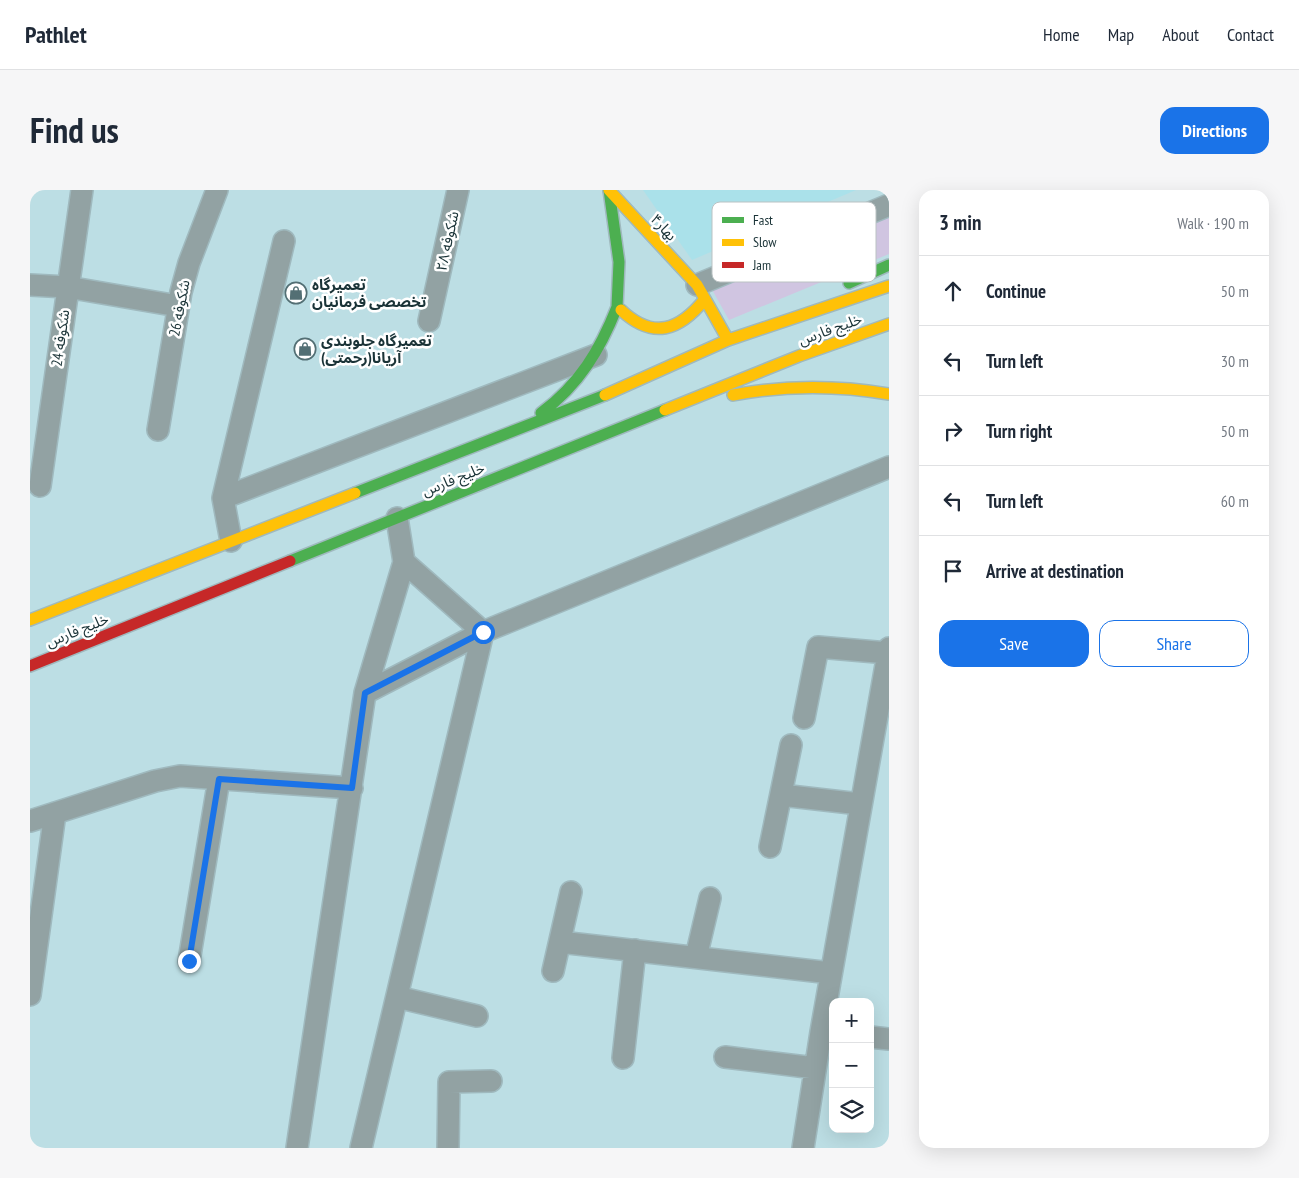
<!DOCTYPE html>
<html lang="en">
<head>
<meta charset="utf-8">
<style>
	:root { --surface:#fff; --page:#f6f6f7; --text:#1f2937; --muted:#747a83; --line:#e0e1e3; --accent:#1a73e8 }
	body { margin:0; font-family:"PT Sans Narrow","Noto Sans Arabic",sans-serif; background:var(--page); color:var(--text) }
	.controls { position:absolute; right:15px; bottom:15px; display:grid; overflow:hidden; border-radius:10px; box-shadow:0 5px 20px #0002 }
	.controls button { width:45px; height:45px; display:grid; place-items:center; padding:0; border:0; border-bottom:1px solid var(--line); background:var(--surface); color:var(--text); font:25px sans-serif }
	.stop { position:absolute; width:15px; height:15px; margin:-11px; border:4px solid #1a73e8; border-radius:50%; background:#fff }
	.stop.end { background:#1a73e8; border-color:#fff; box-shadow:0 1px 5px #0008 }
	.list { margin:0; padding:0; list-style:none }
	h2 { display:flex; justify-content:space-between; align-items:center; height:65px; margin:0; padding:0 20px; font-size:21px }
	h2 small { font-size:16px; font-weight:400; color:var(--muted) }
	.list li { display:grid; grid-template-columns:32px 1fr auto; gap:15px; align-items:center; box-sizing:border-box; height:70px; padding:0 20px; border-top:1px solid var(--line) }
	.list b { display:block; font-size:19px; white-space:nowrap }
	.list em { font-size:16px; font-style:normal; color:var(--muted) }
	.actions { display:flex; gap:10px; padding:15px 20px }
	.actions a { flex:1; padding:11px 0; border:1px solid var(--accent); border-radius:15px; text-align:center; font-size:18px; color:var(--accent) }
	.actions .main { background:var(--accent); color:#fff }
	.icon { flex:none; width:28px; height:28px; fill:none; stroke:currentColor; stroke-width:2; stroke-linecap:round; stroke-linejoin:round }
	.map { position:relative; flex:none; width:859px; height:958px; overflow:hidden; border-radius:15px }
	header { display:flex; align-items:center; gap:30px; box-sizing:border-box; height:70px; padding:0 25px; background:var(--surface); border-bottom:1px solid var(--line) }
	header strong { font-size:24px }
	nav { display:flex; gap:28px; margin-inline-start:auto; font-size:18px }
	.intro { display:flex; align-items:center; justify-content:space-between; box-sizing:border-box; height:120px; padding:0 30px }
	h1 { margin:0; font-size:35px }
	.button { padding:12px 22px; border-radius:15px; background:var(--accent); color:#fff; font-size:18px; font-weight:700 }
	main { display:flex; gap:30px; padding:0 30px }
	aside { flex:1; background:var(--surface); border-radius:15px; box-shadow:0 5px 20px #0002 }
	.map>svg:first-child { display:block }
	.built { fill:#aae1ea }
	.green { fill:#d0c5e1 }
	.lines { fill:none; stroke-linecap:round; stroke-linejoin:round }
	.street-casing { stroke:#9fb9be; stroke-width:24 }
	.fast-casing { stroke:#9fb9be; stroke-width:14 }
	.slow-casing { stroke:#9fb9be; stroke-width:14 }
	.jam-casing { stroke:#9fb9be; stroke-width:14 }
	.street { stroke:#92a2a3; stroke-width:21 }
	.fast { stroke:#4caf50; stroke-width:11 }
	.slow { stroke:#ffc107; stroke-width:11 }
	.jam { stroke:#c62828; stroke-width:11 }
	.route { stroke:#1a73e8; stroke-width:6 }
	.labels { text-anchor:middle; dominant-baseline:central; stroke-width:5; stroke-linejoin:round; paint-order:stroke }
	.street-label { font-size:15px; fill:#1a3337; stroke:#fff }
	.poi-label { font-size:15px; font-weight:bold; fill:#1a3337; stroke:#fff; text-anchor:start }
	.key { fill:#fff; stroke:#bac2c3; stroke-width:1 }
	.key-label { font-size:14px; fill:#1a3337 }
</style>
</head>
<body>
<header>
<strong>Pathlet</strong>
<nav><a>Home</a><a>Map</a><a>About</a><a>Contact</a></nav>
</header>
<div class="intro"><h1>Find us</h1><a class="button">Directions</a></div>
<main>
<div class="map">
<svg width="859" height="958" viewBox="0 0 859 958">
	<rect width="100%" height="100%" fill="#bcdee4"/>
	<!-- built -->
	<path class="built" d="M613,0H826L662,70Z"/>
	<!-- green -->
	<path class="green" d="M859,21V64L699,130L680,96Z"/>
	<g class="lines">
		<!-- street casing -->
		<g class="street-casing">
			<path id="street" d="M0,95L37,97L148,116
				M667,95L859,15
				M399,131L428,0
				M128,240L151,102L159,73L187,0
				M10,296L52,0
				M193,308L566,165
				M201,351L193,308L254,51
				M335,503L453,442L859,277
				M774,528L788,457L858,463
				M751,605L830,614
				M0,631L125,591L150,586L322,598
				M740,657L761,555
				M530,752L801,783
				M666,767L680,708
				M159,771L189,589
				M523,781L541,702
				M0,805L25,623
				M367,807L447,826
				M840,847L859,849
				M695,867L785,878
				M593,868L605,760
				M267,958L335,503L374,372L367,328
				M331,958L453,442L374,372
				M418,958L419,892L461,891
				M773,958L791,842L859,458"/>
		</g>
		<!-- fast casing -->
		<g class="fast-casing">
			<path id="fast" d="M579,0L589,72L587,117L591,120
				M819,93L859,75
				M511,223C549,195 570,160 587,117
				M325,303L575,205
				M260,371L635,220"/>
		</g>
		<!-- slow casing -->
		<g class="slow-casing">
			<path id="slow" d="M579,0L667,95L675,109C649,141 623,150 591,120
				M675,109L698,150
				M575,205L698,150L859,96
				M703,205C755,195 806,195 859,204
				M635,220L769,166L859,134
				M0,430L325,303"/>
		</g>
		<!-- jam casing -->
		<g class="jam-casing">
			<path id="jam" d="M0,476L260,371"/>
		</g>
		<!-- street -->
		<use href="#street" class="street"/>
		<!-- fast -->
		<use href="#fast" class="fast"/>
		<!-- slow -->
		<use href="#slow" class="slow"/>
		<!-- jam -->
		<use href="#jam" class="jam"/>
	</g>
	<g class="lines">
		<!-- route -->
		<path class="route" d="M159,771L189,589L322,598L335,503L453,442"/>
	</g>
	<!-- icons -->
	<defs>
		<g id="shop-ring" transform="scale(1.125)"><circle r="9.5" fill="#fff" stroke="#536f74" stroke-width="1.5"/><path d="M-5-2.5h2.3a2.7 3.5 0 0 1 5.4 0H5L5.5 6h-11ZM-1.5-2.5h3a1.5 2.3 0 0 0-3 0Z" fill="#536f74"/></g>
	</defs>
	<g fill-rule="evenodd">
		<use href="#shop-ring" x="266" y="103"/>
		<use href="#shop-ring" x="275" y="159"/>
	</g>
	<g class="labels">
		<!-- street labels -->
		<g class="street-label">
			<text transform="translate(634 37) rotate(47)">بهار۴</text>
			<text transform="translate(417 51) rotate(-78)">شکوفه ۲۸</text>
			<text transform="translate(149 118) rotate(-79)">شکوفه 26</text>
			<text transform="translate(800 139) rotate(-20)">خلیج فارس</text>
			<text transform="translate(30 148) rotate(-82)">شکوفه 24</text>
			<text transform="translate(423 289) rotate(-22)">خلیج فارس</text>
			<text transform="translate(47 440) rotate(-22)">خلیج فارس</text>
		</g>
		<!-- poi labels -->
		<g class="poi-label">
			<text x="282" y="94">تعمیرگاه<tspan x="282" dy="17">تخصصی فرمانیان</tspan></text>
			<text x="291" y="150">تعمیرگاه جلوبندی<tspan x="291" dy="17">آریانا(رحمتی)</tspan></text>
		</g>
	</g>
	<!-- legend -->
	<rect x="682" y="12" width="164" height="80" rx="8" class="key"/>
	<rect x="692" y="27" width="22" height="6" fill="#4caf50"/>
	<rect x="692" y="49" width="22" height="7" fill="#ffc107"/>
	<rect x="692" y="72" width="22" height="6" fill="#c62828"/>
	<g class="key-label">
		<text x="723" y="35">Fast</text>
		<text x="723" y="57">Slow</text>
		<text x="723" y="80">Jam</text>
	</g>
</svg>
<div class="controls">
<button>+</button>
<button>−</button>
<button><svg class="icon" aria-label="layers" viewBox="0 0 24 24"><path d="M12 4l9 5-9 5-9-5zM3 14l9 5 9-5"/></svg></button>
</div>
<div class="stop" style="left:453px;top:442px"></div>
<div class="stop end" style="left:159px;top:771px"></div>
</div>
<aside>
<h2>3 min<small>Walk · 190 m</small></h2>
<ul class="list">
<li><svg class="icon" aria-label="ahead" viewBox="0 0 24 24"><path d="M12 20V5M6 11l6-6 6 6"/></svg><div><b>Continue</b></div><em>50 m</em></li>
<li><svg class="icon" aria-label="left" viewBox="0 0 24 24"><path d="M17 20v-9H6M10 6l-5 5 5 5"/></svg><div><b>Turn left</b></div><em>30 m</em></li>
<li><svg class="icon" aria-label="right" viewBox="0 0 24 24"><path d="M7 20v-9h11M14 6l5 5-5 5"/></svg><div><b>Turn right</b></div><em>50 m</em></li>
<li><svg class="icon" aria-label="left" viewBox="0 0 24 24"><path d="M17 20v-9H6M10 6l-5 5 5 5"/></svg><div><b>Turn left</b></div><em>60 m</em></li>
<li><svg class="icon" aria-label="arrive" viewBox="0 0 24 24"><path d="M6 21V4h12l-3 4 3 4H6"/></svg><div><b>Arrive at destination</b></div></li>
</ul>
<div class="actions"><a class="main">Save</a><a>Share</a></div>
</aside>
</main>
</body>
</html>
